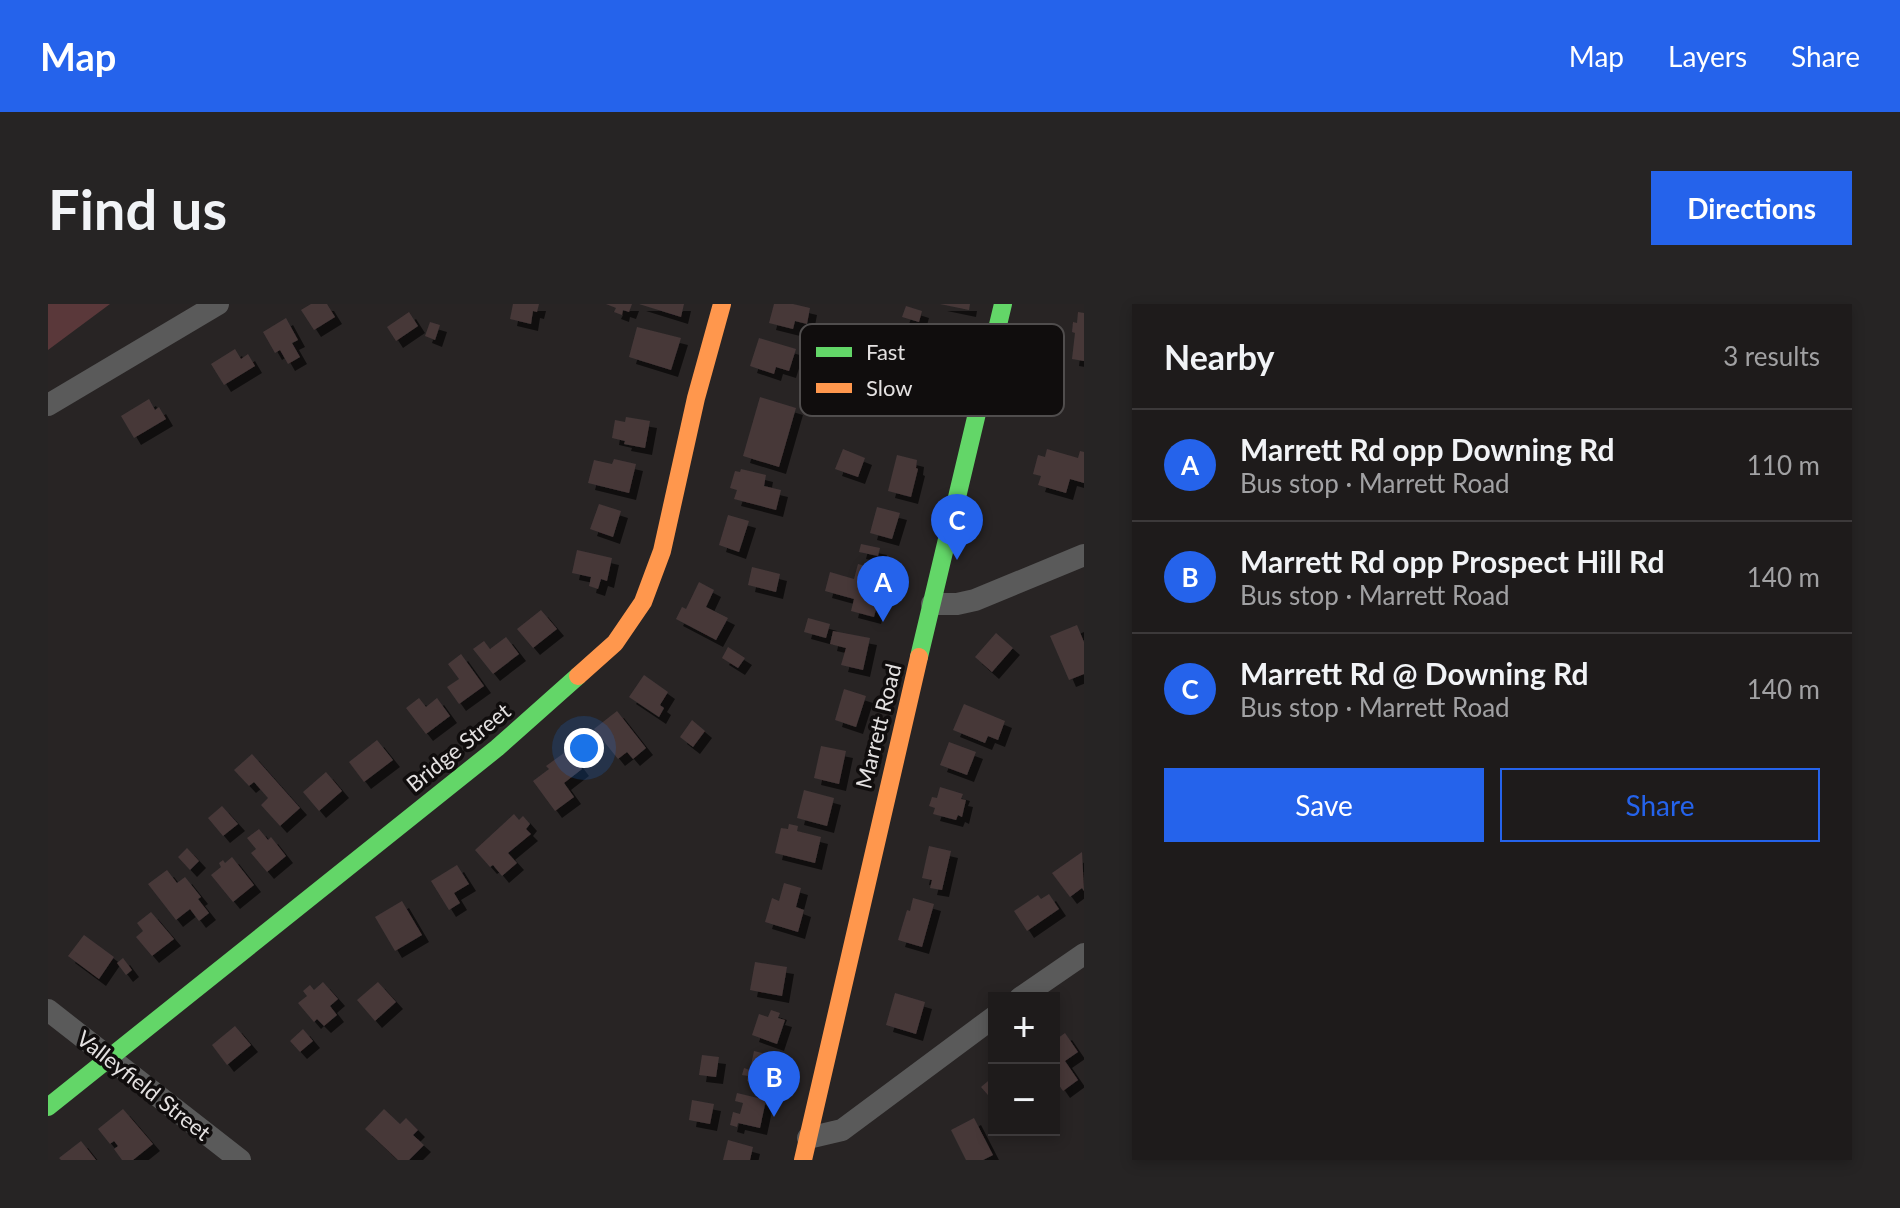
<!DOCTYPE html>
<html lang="en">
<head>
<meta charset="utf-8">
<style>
	:root { --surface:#1e1b1b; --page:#262424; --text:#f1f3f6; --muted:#a1a1a3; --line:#3c393a; --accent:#2563eb }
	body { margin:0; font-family:Lato,sans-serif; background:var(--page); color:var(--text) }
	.controls { position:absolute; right:24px; bottom:24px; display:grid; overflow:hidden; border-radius:0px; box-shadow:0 4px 12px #0003 }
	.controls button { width:72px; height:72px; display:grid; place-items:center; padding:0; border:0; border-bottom:2px solid var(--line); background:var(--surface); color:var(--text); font:40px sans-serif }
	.you { position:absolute; left:536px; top:444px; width:28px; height:28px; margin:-20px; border:6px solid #fff; border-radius:50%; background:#1a73e8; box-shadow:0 0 0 12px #1a73e833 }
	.badge { display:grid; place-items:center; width:52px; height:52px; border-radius:50%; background:var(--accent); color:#fff; font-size:26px; font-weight:700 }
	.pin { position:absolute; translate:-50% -66px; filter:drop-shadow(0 2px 4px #0008) }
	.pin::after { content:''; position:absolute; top:42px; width:28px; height:24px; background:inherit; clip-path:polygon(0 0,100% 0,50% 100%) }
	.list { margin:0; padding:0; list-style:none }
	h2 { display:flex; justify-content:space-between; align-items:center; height:104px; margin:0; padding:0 32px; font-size:34px }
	h2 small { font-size:26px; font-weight:400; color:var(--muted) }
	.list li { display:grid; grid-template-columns:52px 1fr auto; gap:24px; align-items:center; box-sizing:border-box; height:112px; padding:0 32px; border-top:2px solid var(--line) }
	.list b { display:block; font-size:30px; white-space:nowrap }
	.list p { margin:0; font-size:26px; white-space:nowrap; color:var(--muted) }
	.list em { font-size:26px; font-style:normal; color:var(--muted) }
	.actions { display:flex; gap:16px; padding:24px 32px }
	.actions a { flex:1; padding:18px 0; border:2px solid var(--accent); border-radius:0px; text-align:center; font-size:28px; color:var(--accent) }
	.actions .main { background:var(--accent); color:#fff }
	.map { position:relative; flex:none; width:1036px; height:856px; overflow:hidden; border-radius:0px }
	header { display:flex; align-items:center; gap:48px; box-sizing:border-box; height:112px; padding:0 40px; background:var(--accent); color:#fff }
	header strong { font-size:38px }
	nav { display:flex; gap:44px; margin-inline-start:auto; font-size:28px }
	.intro { display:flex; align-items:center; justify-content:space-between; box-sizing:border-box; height:192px; padding:0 48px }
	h1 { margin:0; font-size:56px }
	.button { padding:20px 36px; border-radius:0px; background:var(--accent); color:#fff; font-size:28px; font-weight:700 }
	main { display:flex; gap:48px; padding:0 48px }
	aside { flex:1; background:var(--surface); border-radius:0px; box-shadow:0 4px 12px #0003 }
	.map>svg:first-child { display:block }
	.green { fill:#5a383a }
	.building { fill:#463839; filter:url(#shadow) }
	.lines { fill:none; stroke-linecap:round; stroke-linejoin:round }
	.street { stroke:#5a5a5a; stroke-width:22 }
	.fast { stroke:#63d668; stroke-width:18 }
	.slow { stroke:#ff974d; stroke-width:18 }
	.labels { text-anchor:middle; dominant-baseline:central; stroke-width:7; stroke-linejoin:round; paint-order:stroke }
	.street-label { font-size:22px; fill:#e4e1e1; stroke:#100d0d }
	.key { fill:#100d0d; stroke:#504d4d; stroke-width:2 }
	.key-label { font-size:22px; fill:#e4e1e1 }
</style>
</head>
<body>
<header>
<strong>Map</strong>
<nav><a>Map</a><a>Layers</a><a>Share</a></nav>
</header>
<div class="intro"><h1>Find us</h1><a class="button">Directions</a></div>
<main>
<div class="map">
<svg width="1036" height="856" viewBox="0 0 1036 856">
	<defs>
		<filter id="shadow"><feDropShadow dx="7" dy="7" stdDeviation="0" flood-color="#0009"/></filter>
	</defs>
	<rect width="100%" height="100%" fill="#282424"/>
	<!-- green -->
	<path class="green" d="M0,0H62L0,46Z"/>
	<!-- building -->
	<path class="building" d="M263,0H279L287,13L266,26L253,6Z
		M465,0H491L489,8L485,7L483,20L462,15Z
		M558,0H584L581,8L575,6L574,11L566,8L568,4Z
		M591,0H636L633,13Z
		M726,0H745L762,4L759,20L747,17L745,25L721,19Z
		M892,0H922L921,6Z
		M858,2L874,7L871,18L854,13Z
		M361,8L370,22L348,37L339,23Z
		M1030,8L1036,9V57L1024,55L1027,29L1024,28L1025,18L1029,19Z
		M238,14L250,36L244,39L252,53L240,60L232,46L227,49L215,28Z
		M382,18L392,21L387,36L377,32Z
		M589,23L633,34L623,66L581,53Z
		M711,34L748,45L741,67L728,63L726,70L702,62Z
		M187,45L193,55L200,50L207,62L176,81L163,60Z
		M712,93L748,104L731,163L695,152Z
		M101,95L107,106L111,103L118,115L86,134L73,112Z
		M578,113L602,117L597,144L576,140L577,137L564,134L567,116L577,118Z
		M795,145L817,154L810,173L787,165Z
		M999,145L1030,154L1032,147L1036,148V179L1022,175L1018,189L990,181L993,172L985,170L990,151L997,153Z
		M849,151L869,156L868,164L870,165L863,193L840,187Z
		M566,155L588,160L581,189L540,179L546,156L564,160Z
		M693,165L718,171L716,182L733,186L728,206L686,195L689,186L682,184L687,167L692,168Z
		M551,200L573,207L565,233L542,225Z
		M829,203L852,209L844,235L822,229Z
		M680,211L701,217L691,248L671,241Z
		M813,240L832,244L830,252L811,248Z
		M529,246L564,254L559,277L553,275L550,285L541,282L543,273L524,269Z
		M810,260L832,266L829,278L835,279L826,313L803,307L806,295L777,287L782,268L806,275Z
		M704,263L732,270L728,288L700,281Z
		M651,278L666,286L658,303L680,314L668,336L628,315L634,303L638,305Z
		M493,306L509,325L485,344L469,325Z
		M760,314L782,320L778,334L756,328Z
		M1029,321L1036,338V370L1021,376L1002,332Z
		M785,327L822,334L815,366L793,361L798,344L782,340Z
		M948,329L965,344L944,368L927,353Z
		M458,333L471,350L445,370L425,345L436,337L442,345Z
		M680,343L697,354L690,364L674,354Z
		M413,350L436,382L411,400L399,383L411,375L400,360Z
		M596,371L620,388L612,401L616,404L611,413L581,393Z
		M796,385L818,392L808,423L787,416Z
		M371,394L378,403L389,394L402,412L378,430L358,404Z
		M916,400L957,417L950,436L940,432L937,439L905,426Z
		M569,407L598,444L585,455L579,448L570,455L546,425Z
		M644,416L657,427L645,443L632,433Z
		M329,436L345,456L316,478L301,458Z
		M901,438L928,448L919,471L892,461Z
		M773,442L798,447L791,480L766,474Z
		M520,446L534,465L516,479L526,493L507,507L485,477L501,465L498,462Z
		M204,450L252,504L232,522L213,501L220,494L206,478L201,482L186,466Z
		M278,468L294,487L271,507L255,488Z
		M892,483L915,490L913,495L918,496L914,513L910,511L908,516L885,510L887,504L881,502L884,493L889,494Z
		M756,486L786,494L779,522L749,514Z
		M174,502L190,520L175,532L160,514Z
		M466,510L471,516L475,512L482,520L478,525L483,530L460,549L469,559L454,572L445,561L442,563L427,546Z
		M741,520L750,522L749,527L773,533L767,559L727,549L733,524L740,525Z
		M211,525L220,536L223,533L238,552L219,568L203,549L208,545L199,534Z
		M881,542L903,547L894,586L882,584L884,576L874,574Z
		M139,544L151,557L142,566L130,553Z
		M1034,548L1036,587L1034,584L1022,593L1004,569Z
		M184,553L206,581L185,598L163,571L173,563L171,559L175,556L177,559Z
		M409,561L421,580L406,589L412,599L401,606L383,577Z
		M119,566L129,579L137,573L153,593L150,595L161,609L151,617L142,605L128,616L100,580Z
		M736,579L753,584L748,603L756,606L750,628L717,618L724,594L731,597Z
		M1001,590L1011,605L979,627L966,607L990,591L993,595Z
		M865,594L886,600L874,643L850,636L859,606L862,607Z
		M354,597L374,631L347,647L327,613Z
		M103,608L126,635L104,652L88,633L95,627L89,619Z
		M36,631L66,653L51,675L20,652Z
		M75,654L84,666L78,671L69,659Z
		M707,658L739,663L734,692L702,686Z
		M275,678L290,695L282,702L289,711L276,722L269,715L266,718L250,699L259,692L255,687L262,681L266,686Z
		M330,678L348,698L327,717L309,696Z
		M847,689L877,698L868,730L838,721Z
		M723,706L732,709L730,714L737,716L729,740L704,731L711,710L720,713Z
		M187,722L203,741L179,761L164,741Z
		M255,725L265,737L252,748L242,737Z
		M1017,729L1030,748L1017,757L1030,776L1015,787L1006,774V737Z
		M706,747L727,752L721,781L699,777L700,772L694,771L696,764L702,766Z
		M654,751L671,753L668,773L651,771Z
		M946,772V798L933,783Z
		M689,789L718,796L712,824L690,819L689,823L682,821L685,808L692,810L695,799L687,797Z
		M644,796L666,800L662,820L641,816Z
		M75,805L105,840L85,856H74L66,845L70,842L66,837L62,840L50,825Z
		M336,805L352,820L358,814L370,826L365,831L376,841L361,856H350L317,825Z
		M926,814L945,851L935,856H918L903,826Z
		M680,836L705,843L702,856H675Z
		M33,837L48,856H13L11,854Z"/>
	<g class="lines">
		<!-- street -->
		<path class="street" d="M0,101L170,0
			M884,300H909L927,296L1036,251
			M972,694L1036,650
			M0,706L192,856
			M760,834L794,826L946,713"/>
		<!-- fast -->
		<path class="fast" d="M871,353L955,0
			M0,803L449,444L530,372"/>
		<!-- slow -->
		<path class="slow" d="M530,372L567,339L595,298L614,247L648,94L674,0
			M755,856L871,353"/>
	</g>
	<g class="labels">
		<!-- street labels -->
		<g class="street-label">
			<text transform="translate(830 422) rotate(-76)">Marrett Road</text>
			<text transform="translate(410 443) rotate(-39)">Bridge Street</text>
			<text transform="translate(96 781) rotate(38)">Valleyfield Street</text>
		</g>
	</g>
	<!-- legend -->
	<rect x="752" y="20" width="264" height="92" rx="12" class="key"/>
	<rect x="768" y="43" width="36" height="10" fill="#63d668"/>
	<rect x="768" y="79" width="36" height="10" fill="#ff974d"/>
	<g class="key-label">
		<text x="818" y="56">Fast</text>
		<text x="818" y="92">Slow</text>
	</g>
</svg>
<div class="controls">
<button>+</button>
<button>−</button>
</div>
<div class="you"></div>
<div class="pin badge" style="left:835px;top:318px">A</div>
<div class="pin badge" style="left:726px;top:813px">B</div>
<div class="pin badge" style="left:909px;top:256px">C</div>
</div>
<aside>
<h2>Nearby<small>3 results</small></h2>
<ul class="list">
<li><span class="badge">A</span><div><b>Marrett Rd opp Downing Rd</b><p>Bus stop · Marrett Road</p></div><em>110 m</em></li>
<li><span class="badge">B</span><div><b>Marrett Rd opp Prospect Hill Rd</b><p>Bus stop · Marrett Road</p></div><em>140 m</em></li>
<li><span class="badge">C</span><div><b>Marrett Rd @ Downing Rd</b><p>Bus stop · Marrett Road</p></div><em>140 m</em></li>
</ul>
<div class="actions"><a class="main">Save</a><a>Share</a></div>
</aside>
</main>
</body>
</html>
